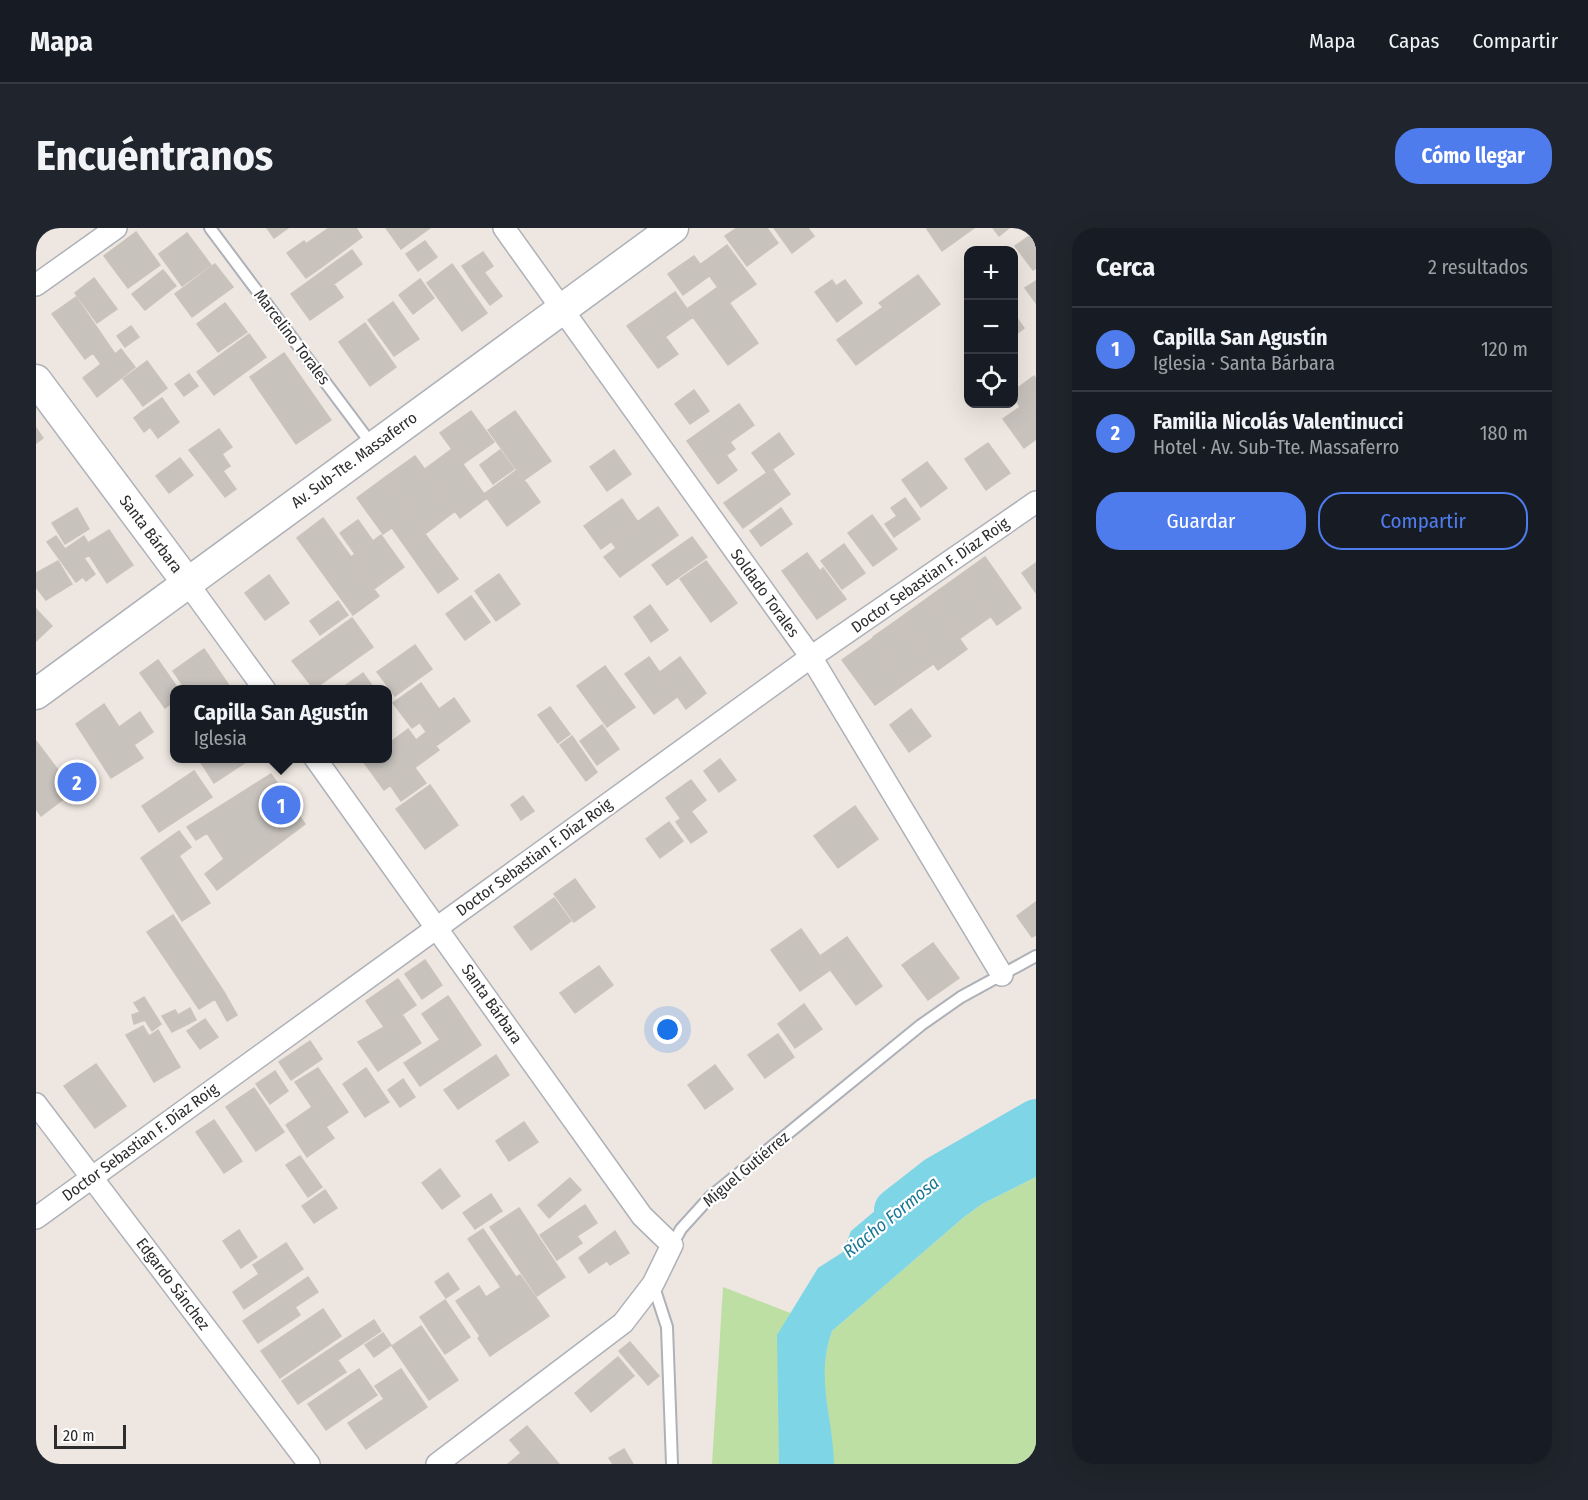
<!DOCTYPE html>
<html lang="es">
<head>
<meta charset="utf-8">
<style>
	:root { --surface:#171b24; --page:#20242c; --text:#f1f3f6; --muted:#9ea1a6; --line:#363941; --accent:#4f7cec }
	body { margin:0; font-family:"Fira Sans Condensed",sans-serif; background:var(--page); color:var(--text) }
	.controls { position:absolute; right:18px; top:18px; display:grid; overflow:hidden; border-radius:12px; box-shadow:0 6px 24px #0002 }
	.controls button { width:54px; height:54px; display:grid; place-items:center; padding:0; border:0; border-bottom:2px solid var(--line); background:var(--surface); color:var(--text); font:30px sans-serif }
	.scale { position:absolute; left:18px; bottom:15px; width:72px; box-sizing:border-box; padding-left:6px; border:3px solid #2d2d2d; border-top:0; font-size:16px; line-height:21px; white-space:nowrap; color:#2d2d2d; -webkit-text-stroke:4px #fff; paint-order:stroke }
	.you { position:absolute; left:632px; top:802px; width:21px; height:21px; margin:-15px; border:4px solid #fff; border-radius:50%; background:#1a73e8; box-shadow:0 0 0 9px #1a73e833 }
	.badge { display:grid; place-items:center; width:39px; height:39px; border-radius:50%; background:var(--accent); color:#fff; font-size:20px; font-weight:700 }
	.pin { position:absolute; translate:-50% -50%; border:3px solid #fff; box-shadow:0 2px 6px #0006 }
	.popup { position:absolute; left:134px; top:457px; width:222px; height:78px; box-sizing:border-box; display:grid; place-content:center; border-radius:12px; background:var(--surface); filter:drop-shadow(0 2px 4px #0005); font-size:20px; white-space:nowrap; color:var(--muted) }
	.popup b { font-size:22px; color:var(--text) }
	.popup::after { content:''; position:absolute; left:50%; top:100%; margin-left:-12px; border:12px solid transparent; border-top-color:var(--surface) }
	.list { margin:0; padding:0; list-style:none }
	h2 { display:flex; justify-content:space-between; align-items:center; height:78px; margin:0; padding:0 24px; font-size:26px }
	h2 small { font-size:20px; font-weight:400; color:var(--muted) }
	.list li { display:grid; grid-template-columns:39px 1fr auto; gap:18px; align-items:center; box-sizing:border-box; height:84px; padding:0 24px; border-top:2px solid var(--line) }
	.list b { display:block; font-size:22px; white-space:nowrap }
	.list p { margin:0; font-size:20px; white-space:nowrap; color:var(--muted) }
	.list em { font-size:20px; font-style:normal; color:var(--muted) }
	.actions { display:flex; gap:12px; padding:18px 24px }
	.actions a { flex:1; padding:14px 0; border:2px solid var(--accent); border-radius:24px; text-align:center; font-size:21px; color:var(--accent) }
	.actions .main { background:var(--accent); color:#fff }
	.icon { flex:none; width:33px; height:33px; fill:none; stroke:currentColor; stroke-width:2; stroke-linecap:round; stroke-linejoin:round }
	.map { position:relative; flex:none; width:1000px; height:1236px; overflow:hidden; border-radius:24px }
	header { display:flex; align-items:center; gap:36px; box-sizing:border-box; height:84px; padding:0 30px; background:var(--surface); border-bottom:2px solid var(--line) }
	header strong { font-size:28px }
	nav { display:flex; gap:33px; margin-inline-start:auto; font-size:21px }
	.intro { display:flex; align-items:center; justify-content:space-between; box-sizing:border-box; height:144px; padding:0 36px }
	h1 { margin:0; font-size:42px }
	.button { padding:15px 27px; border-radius:24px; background:var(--accent); color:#fff; font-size:21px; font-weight:700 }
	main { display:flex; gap:36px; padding:0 36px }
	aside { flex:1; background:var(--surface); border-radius:24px; box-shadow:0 6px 24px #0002 }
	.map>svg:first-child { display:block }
	.green { fill:#bddfa3 }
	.water { fill:#7ed5e6 }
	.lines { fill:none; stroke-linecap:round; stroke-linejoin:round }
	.river { stroke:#7ed5e6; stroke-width:44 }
	.building { fill:#c7c2bc; stroke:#c9c3bb; stroke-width:1.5 }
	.service-casing { stroke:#aeb1b8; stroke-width:14 }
	.minor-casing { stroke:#aeb1b8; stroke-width:24 }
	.secondary-casing { stroke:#aeb1b8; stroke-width:33 }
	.service { stroke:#fff; stroke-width:10 }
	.minor { stroke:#fff; stroke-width:21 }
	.secondary { stroke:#fff; stroke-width:30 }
	.labels { text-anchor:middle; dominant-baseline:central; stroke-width:4.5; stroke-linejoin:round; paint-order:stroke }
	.street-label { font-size:16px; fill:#2d2d2d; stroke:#fff }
	.water-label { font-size:18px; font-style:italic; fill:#197896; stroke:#fff }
</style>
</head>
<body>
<header>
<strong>Mapa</strong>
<nav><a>Mapa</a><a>Capas</a><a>Compartir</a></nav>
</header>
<div class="intro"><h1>Encuéntranos</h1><a class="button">Cómo llegar</a></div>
<main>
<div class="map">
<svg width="1000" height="1236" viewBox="0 0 1000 1236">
	<rect width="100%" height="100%" fill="#eee7e1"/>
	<!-- green -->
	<path class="green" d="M1000,949V1236H797C791,1191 781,1146 796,1103L928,989L946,976Z
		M687,1059L770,1091L762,1236H676Z"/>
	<!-- water -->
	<path class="water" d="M1000,889V949L946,976L928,989L796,1103C779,1152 797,1187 798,1236H743L741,1107L782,1040L807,1024L815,1003L853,971L877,955L905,947Z"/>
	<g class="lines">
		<!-- river -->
		<path class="river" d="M860,982L901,950L1000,893"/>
	</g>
	<!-- building -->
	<path class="building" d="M231,0H252L238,10Z
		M293,0H320L326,9L287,38L270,16Z
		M350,0H394L365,21Z
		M701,0H731L742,15L711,38L689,8Z
		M738,0H772L778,8L756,25Z
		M893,0H938L906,23L891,1Z
		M957,0H973L963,8Z
		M100,4L124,37L92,60L68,28Z
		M151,5L175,37L146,58L123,26Z
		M996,6L1000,11V40L997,42L979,18Z
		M268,13L287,38L270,50L251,25Z
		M389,13L401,29L382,43L370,26Z
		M691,17L720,56L693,75L665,36Z
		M316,22L326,36L298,56L288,42Z
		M447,24L457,38L436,53L426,38Z
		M658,28L673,48L647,67L632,46Z
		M179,36L197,59L156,89L139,66Z
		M416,36L451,85L426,103L391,55Z
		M127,42L140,58L109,82L96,66Z
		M288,42L307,69L274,92L255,66Z
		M448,44L466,68L454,77L436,53Z
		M882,47L904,76L820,137L801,112L847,79L843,75Z
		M58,50L81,81L61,95L39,65Z
		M384,51L398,70L377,86L363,67Z
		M796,52L800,58L809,52L826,75L801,94L779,64Z
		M1000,53V75L989,60Z
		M682,59L722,115L692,137L651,81Z
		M639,64L657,89L629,109L611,84Z
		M40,69L79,126L85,121L99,139L61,169L47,150L65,136L57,125L49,131L16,86Z
		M357,74L383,111L358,128L332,92Z
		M189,75L211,104L182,124L161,96Z
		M611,84L642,126L622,140L591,98Z
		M978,86L988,100L978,108Z
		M329,95L360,139L334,158L303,114Z
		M95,98L103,109L89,119L81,108Z
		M213,106L230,129L178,167L161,144Z
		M248,125L295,192L260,216L214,149Z
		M111,133L131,160L107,178L87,151Z
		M153,146L162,158L148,168L139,156Z
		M998,148L1000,151V200L979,172L983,169L979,162Z
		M658,162L673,183L654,196L639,176Z
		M126,170L143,194L122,210L104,185Z
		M703,176L718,197L694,214L699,221L671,241L651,213Z
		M984,179L1000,200V211L988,220L967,191Z
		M435,183L458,214L427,236L404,205Z
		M479,183L515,233L488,252L452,202Z
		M104,185L114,199L108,204L98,190Z
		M0,200L7,210L0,215Z
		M183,201L196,219L186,226L194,238L187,243L200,261L189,269L153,222Z
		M743,205L758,226L731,245L716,225Z
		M952,215L974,245L950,262L929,231Z
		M416,221L451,270L424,290L389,241Z
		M464,222L478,241L457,256L444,237Z
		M578,222L595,246L571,263L554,239Z
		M690,227L701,242L682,256L671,241Z
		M379,228L419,283L389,306L348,250Z
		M144,230L157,247L133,265L120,248Z
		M891,234L911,260L885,279L866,252Z
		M736,241L754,266L707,300L688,275Z
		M481,242L504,274L471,298L448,266Z
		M348,250L375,287L347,306L321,270Z
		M869,270L884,291L858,309L849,296L861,288L855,280Z
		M586,271L602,294L565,321L548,298Z
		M622,279L642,307L584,349L568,329L580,320L575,313Z
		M41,280L53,301L29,316L16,295Z
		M745,280L756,296L725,318L714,303Z
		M375,287L422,351L402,365L356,300Z
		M836,287L861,321L837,338L812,305Z
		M287,290L343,368L317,387L261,310Z
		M322,292L337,313L319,326L304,305Z
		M73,302L97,337L71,355L53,327L48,330L59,346L50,353L47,349L40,354L11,314L20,308L29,321L48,308L52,315Z
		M345,307L368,339L338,361L315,329Z
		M656,309L671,329L631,357L616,337Z
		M808,316L829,345L806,361L785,333Z
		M771,325L784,343L787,340L810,371L781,391L746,343Z
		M949,329L985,380L961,397L924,347Z
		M22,333L36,356L10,372L0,359V345Z
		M670,333L701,375L675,394L644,351Z
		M1000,335V365L986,345Z
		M463,346L484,376L460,393L439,363Z
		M233,347L253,375L229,392L209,365Z
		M924,347L954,389L923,411L893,369Z
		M435,368L454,394L429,412L410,386Z
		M893,369L931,421L902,442L864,390Z
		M302,373L312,387L284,407L274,393Z
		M614,377L632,402L615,414L598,389Z
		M0,381L16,398L0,413Z
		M316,390L337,419L278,461L256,433Z
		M864,390L897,436L870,455L837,409Z
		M837,410L870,455L839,477L806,432Z
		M379,417L396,441L359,468L341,444Z
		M168,421L196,462H150L137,443Z
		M613,429L641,469L618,486L589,446Z
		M644,429L670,465L650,481L624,444Z
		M122,432L143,462H138V473L129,480L104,445Z
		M569,438L599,479L571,499L541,458Z
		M327,445L339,462H303Z
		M385,455L403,481L376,500L357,475Z
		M418,470L434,493L400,518L384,495Z
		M68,476L83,499L104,484L117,504L98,517L107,530L75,550L40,496Z
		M514,479L534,506L522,515L502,487Z
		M875,481L895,508L873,524L854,497Z
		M566,497L583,521L561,537L544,513Z
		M372,501L380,512L390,504L403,522L348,562L327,533L331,530H352V516Z
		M536,508L561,544L550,553L524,517Z
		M0,513L38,563L5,588L0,581Z
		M162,530H216L178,555Z
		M684,531L700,552L683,564L668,543Z
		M379,540L390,555L365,573L354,557Z
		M158,543L176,569L123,604L106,578Z
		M235,546L269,596L181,662L169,646L188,631L171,605L160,612L151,599Z
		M655,552L670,572L645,591L630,570Z
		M394,557L422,597L389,621L360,581Z
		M487,568L498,583L485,592L475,577Z
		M819,578L842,611L802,640L778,608Z
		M655,583L671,604L655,615L640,594Z
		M633,594L647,613L624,630L610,611Z
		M143,603L155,619L143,628L174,675L146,693L105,630Z
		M539,651L559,679L538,694L518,666Z
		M518,670L535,693L495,722L478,699Z
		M1000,674V707L996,709L981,688Z
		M137,687L188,764L201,787L191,793L179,771L163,781L111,704Z
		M765,701L794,742L764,763L735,722Z
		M811,709L846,758L820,777L784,728Z
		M897,715L923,750L892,772L866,737Z
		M389,732L406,757L386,771L369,746Z
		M563,738L577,757L539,785L524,765Z
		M362,751L380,777L348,799L330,773Z
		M412,768L445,817L384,858L368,835L404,812L386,786Z
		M108,769L125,796L116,803L109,792L98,796L96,787L104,784L98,775Z
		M768,776L786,801L759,820L742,796Z
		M154,780L160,792L136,804L126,788L139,782L142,787Z
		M367,788L385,815L342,843L322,814Z
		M169,791L182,809L164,821L151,803Z
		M107,798L113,808L122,802L144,839L118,854L90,807Z
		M742,806L758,829L729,850L712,827Z
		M274,813L286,831L255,852L243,834Z
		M460,827L473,847L422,881L408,862Z
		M60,836L90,878L59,900L28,858Z
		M679,837L697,861L669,881L652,857Z
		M282,840L312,884L290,899L298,910L271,929L250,897L276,879L259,854Z
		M330,840L353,874L329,889L307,856Z
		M239,843L252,863L234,876L220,856Z
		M367,851L379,869L364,879L352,862Z
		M218,860L248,904L220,923L190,879Z
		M178,892L206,933L188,945L160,904Z
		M488,894L502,914L473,933L460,913Z
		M264,928L286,959L272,969L250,937Z
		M404,941L424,968L406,981L386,955Z
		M534,950L545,962L513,990L502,977Z
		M289,962L301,980L278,995L266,978Z
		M455,966L466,983L439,1001L427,985Z
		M549,977L561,995L541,1008L546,1015L521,1032L504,1007Z
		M483,980L529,1049L501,1068L454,999Z
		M447,1001L480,1049L484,1047L513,1088L454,1128L442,1110L444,1108L420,1073L443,1058L450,1069L465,1059L432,1011Z
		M203,1002L221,1029L205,1040L187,1013Z
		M579,1003L593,1025L574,1037L571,1033L553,1045L543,1030Z
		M250,1015L267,1041L208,1081L197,1064L223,1046L217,1037Z
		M412,1045L423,1061L410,1070L399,1054Z
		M272,1049L282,1064L259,1079L264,1087L222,1115L207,1093Z
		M409,1072L434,1109L409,1126L384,1089Z
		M287,1081L305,1108L244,1150L225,1123Z
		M338,1092L345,1103L302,1132L294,1121Z
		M385,1098L422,1152L393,1172L356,1118Z
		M347,1105L355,1117L338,1129L329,1117Z
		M594,1114L623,1148L612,1157L583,1123Z
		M294,1121L310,1144L262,1176L246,1153Z
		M582,1129L598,1148L555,1184L539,1165Z
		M323,1141L341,1167L290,1202L272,1176Z
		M365,1141L391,1179L330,1221L312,1195L348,1171L339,1158Z
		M491,1198L523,1236H472L485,1225L474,1212Z
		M588,1221L597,1236H577L573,1230Z"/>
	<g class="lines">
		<!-- service casing -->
		<g class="service-casing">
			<path id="service" d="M174,0L337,218
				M636,1017L645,1001L674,969L885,797L925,769L1000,728
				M617,1056L631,1099L636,1236"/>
		</g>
		<!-- minor casing -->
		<g class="minor-casing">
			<path id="minor" d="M468,0L775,429L966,747
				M0,57L80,0
				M150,353L229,462
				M279,530L606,988L636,1017L617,1056L587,1095L401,1236
				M0,876L273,1236
				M0,990L775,429L1000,274"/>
		</g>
		<!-- secondary casing -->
		<g class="secondary-casing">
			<path id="secondary" d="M0,152L150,353
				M0,466L637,0"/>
		</g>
		<!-- service -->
		<use href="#service" class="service"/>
		<!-- minor -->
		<use href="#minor" class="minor"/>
		<!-- secondary -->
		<use href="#secondary" class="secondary"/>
	</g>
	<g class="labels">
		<!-- street labels -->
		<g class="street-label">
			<text transform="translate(256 109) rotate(53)">Marcelino Torales</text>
			<text transform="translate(318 232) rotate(-36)">Av. Sub-Tte. Massaferro</text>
			<text transform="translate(115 306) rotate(53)">Santa Bárbara</text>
			<text transform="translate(894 347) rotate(-35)">Doctor Sebastian F. Díaz Roig</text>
			<text transform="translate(729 365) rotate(54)">Soldado Torales</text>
			<text transform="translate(498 629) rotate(-36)">Doctor Sebastian F. Díaz Roig</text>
			<text transform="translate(456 776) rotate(55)">Santa Bárbara</text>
			<text transform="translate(104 914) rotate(-36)">Doctor Sebastian F. Díaz Roig</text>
			<text transform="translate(710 941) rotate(-40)">Miguel Gutiérrez</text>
			<text transform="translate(137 1056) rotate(53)">Edgardo Sánchez</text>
		</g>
		<!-- water labels -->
		<g class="water-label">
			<text transform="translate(855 989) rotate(-39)">Riacho Formosa</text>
		</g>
	</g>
</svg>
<div class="controls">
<button>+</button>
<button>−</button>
<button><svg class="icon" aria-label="locate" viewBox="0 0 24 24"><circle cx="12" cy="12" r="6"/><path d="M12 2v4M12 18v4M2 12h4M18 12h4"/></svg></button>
</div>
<div class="scale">20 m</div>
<div class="you"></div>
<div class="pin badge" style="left:245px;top:577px">1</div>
<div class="popup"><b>Capilla San Agustín</b>Iglesia</div>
<div class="pin badge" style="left:41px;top:554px">2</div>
</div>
<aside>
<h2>Cerca<small>2 resultados</small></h2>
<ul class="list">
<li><span class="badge">1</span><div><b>Capilla San Agustín</b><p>Iglesia · Santa Bárbara</p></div><em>120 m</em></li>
<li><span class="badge">2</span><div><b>Familia Nicolás Valentinucci</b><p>Hotel · Av. Sub-Tte. Massaferro</p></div><em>180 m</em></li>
</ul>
<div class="actions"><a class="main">Guardar</a><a>Compartir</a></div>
</aside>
</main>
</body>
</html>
